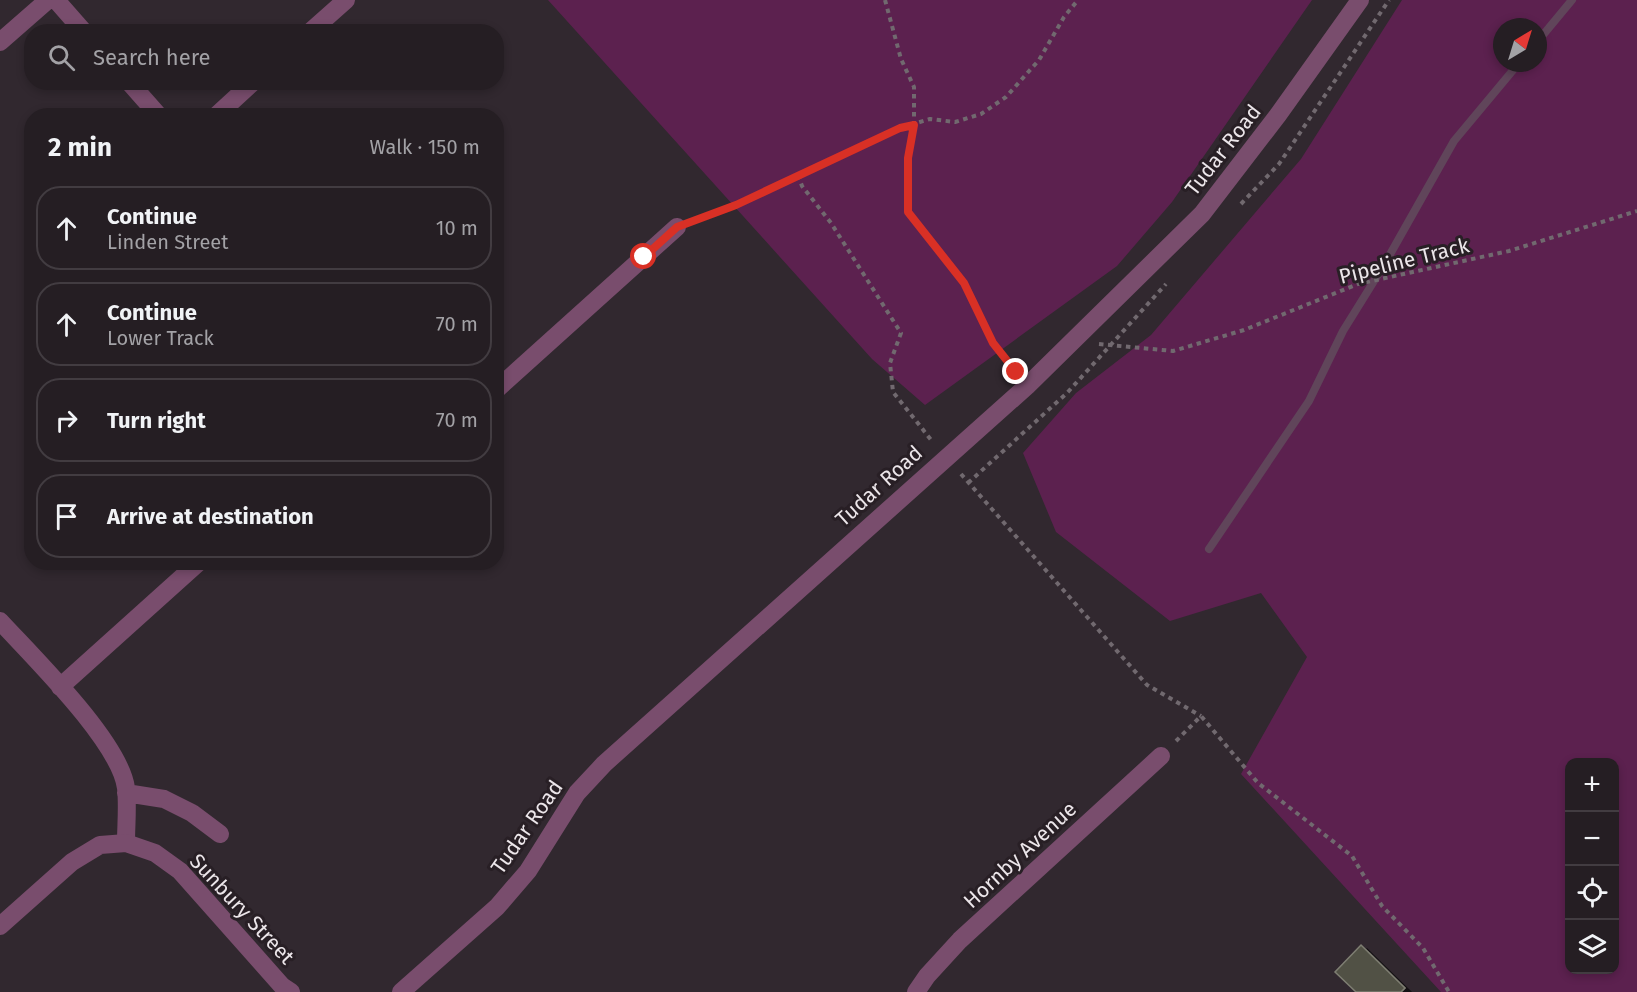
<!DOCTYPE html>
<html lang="en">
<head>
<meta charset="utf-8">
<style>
	:root { --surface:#251e23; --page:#2d272b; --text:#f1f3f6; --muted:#a3a2a6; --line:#423c41 }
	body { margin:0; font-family:"Fira Sans",sans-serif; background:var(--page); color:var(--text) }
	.controls { position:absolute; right:18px; bottom:18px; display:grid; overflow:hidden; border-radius:12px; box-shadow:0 3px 9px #0003 }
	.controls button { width:54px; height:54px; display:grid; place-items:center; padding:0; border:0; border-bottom:2px solid var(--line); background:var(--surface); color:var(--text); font:30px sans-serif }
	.compass { position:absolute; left:1493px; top:18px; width:54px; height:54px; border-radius:50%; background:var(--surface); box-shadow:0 3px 9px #0003; rotate:38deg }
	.stop { position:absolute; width:18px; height:18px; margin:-14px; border:4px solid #d93025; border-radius:50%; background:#fff }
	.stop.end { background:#d93025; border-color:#fff; box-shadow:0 2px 6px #0008 }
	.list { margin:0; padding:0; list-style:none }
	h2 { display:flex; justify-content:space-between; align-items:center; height:78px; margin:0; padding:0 24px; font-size:26px }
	h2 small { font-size:20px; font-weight:400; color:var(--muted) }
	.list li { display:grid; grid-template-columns:39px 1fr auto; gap:18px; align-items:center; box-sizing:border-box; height:84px; margin:0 12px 12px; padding:0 12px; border:2px solid var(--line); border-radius:24px }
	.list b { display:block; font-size:22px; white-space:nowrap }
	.list p { margin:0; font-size:20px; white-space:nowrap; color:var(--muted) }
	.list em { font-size:20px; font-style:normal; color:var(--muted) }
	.icon { flex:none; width:33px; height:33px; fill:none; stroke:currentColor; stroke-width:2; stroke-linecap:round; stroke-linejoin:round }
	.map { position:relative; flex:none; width:1637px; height:992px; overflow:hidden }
	.search { position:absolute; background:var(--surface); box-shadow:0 3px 9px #0003; left:24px; top:24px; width:480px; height:66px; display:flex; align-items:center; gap:15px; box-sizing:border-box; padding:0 21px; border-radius:24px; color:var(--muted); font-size:22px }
	.panel { position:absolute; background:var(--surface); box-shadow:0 3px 9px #0003; left:24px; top:108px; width:480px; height:462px; border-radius:24px }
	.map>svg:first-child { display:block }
	.green { fill:#5c214f; fill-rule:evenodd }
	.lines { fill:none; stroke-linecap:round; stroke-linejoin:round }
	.stream { stroke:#60455a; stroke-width:8 }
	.building { fill:#515145; stroke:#7e7e72; stroke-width:1.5; filter:url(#shadow) }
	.path { stroke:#71696f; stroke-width:4; stroke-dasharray:4.5 4.5; stroke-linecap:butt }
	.minor { stroke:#794d6d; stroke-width:18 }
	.tertiary { stroke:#794d6d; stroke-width:18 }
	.route { stroke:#d93025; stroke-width:8 }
	.labels { text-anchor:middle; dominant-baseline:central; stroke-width:6; stroke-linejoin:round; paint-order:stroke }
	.street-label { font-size:21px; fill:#ece6ea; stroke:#281f25 }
</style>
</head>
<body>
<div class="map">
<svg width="1637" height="992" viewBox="0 0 1637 992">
	<defs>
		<filter id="shadow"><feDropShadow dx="6" dy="4" stdDeviation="0" flood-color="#0009"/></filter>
	</defs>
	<rect width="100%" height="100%" fill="#31282f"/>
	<!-- green -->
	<path class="green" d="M548,0H1312L1172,202L1117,266L925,405L872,359Z
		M1402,0H1637V992H1441L1241,774L1307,657L1261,593L1170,621L1056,532L1023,453L1076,393L1151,335L1301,159ZM1502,27H1538V63H1502ZM1570,762H1614V970H1570Z"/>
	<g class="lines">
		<!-- stream -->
		<path class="stream" d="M1538,41L1572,0
			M1209,549L1309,401L1343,331L1384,265L1454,141L1519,63"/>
	</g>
	<!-- building -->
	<path class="building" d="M1361,945L1405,988L1401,992H1356L1335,972Z"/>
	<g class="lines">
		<!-- path -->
		<path class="path" d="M885,0L901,59L914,87V125L908,158V211L964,283L993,343L1013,369
			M798,175L802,186L831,223L901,333L890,363L893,392L932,441
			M1241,204L1279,164L1389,0
			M697,220L736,205L900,128L930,119L955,122L981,114L1006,97L1039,60L1064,17L1078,0
			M1099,344L1173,351L1244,330L1358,284L1509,251L1637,211
			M961,474L1147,685L1201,716
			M968,483L1067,393L1166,284
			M1176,741L1201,716L1258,783L1352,856L1382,906L1423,948L1449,992"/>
		<!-- minor -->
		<path class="minor" d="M56,0L84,32
			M310,32L346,0
			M0,42L48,0
			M129,82L159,116
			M216,116L253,82
			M496,390L677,227
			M0,621C33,657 120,742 126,788C128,806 126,825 126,843
			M60,687L199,562
			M126,793L164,799L192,813L220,834
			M916,992L927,976L960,940L1161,756"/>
		<!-- tertiary -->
		<path class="tertiary" d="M0,926L72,862L100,845L126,843L155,853L180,871L282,986L291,992
			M401,992L497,907L528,871L577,793L604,764L1027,386L1202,214L1278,115L1360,0"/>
	</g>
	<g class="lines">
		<!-- route -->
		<path class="route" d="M644,257L677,227L736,205L900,128L914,125L908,158V212L964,283L993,343L1016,372"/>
	</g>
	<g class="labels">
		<!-- street labels -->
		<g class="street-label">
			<text transform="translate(1223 150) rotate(-52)">Tudar Road</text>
			<text transform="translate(1404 261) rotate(-14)">Pipeline Track</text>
			<text transform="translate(879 486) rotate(-42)">Tudar Road</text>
			<text transform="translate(527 827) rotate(-55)">Tudar Road</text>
			<text transform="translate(1020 855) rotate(-43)">Hornby Avenue</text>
			<text transform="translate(242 909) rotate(47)">Sunbury Street</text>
		</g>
	</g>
</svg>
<div class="controls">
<button>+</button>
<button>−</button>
<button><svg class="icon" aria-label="locate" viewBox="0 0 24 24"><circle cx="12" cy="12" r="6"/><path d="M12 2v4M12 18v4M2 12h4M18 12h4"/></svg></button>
<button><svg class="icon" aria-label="layers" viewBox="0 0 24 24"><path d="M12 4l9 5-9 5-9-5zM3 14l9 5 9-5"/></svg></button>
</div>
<svg class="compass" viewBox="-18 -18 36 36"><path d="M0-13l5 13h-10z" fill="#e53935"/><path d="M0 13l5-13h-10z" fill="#a3a2a6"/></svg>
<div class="stop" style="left:644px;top:257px"></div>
<div class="stop end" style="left:1016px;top:372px"></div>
<div class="search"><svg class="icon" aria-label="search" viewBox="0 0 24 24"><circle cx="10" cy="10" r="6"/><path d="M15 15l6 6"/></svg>Search here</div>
<section class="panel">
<h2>2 min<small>Walk · 150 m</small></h2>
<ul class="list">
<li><svg class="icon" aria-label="ahead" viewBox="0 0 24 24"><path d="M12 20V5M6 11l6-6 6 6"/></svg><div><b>Continue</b><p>Linden Street</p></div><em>10 m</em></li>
<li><svg class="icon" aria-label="ahead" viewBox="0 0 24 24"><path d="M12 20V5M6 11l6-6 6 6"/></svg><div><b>Continue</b><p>Lower Track</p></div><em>70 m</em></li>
<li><svg class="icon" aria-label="right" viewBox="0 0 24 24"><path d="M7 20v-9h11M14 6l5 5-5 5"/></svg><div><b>Turn right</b></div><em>70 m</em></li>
<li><svg class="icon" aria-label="arrive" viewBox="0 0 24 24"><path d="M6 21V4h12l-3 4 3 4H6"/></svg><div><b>Arrive at destination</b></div></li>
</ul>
</section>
</div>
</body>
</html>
